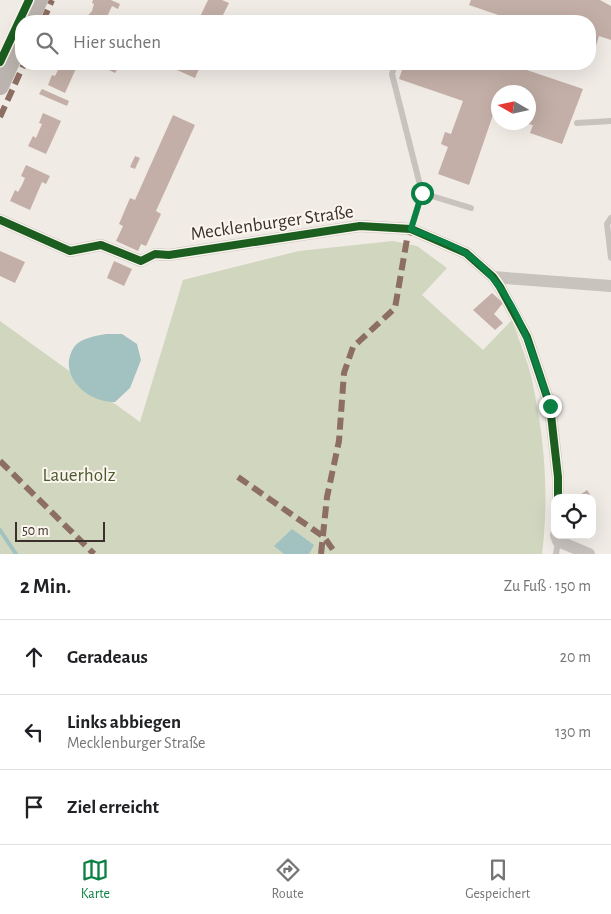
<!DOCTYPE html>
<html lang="de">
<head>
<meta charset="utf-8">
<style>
	:root { --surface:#fff; --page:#f6f6f6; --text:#202124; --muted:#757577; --line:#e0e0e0; --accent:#0b8043 }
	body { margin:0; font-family:"Alegreya Sans",sans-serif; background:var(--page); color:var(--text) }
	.controls { position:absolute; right:15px; bottom:15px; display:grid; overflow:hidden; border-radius:10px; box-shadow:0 5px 20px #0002 }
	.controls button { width:45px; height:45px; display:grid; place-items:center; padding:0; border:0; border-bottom:1px solid var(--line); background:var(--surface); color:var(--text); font:25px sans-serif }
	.compass { position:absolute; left:491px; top:85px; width:45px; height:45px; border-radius:50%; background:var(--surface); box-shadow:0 5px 20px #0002; rotate:279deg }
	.scale { position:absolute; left:15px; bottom:12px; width:90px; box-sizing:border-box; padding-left:5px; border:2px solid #3b302b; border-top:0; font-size:14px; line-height:18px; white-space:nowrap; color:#3b302b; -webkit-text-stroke:4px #fbf5ee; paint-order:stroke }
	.stop { position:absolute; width:15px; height:15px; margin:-11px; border:4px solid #0b8043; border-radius:50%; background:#fff }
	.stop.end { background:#0b8043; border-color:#fff; box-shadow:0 1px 5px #0008 }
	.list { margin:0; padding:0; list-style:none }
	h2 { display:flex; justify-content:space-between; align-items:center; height:65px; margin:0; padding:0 20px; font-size:21px }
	h2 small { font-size:16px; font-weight:400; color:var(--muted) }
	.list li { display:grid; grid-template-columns:32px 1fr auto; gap:15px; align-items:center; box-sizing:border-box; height:75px; padding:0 20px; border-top:1px solid var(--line) }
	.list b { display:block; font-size:19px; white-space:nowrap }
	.list p { margin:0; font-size:16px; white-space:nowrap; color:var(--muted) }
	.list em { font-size:16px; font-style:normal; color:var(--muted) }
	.icon { flex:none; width:28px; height:28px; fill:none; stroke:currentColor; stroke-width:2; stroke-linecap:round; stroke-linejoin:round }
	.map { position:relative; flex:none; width:611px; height:554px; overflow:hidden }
	.search { position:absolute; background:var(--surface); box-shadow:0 5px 20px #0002; left:15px; right:15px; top:15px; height:55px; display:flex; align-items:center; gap:12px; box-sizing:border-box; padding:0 18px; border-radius:20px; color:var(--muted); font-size:19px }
	.sheet { height:290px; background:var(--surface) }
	nav { display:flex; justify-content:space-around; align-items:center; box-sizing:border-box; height:70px; border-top:1px solid var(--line); background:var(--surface); font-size:14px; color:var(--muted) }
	nav a { display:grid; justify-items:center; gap:2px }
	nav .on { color:var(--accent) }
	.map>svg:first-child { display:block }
	.green { fill:#d1d6bf }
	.water { fill:#a1c2c1 }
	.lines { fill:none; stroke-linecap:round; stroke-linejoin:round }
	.stream { stroke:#a1c2c1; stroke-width:4 }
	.building { fill:#c3afa7 }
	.lane { stroke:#c9c3be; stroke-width:6 }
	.street { stroke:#c9c3be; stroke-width:12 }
	.secondary { stroke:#bab3ae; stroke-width:18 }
	.quiet { stroke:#8d6e63; stroke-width:6; stroke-dasharray:12 6; stroke-linecap:butt }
	.cycleway-casing { stroke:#fbf5ee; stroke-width:11 }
	.cycleway { stroke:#1b5e20; stroke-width:8 }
	.route { stroke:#0b8043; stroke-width:6 }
	.labels { text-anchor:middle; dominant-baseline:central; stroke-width:4; stroke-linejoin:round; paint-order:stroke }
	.street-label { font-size:19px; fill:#3b302b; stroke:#fbf5ee }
	.park-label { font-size:19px; fill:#4a5a2e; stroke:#fbf5ee }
</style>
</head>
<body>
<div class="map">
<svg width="611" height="554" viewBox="0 0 611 554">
	<rect width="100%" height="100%" fill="#f0ebe5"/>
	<!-- green -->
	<path class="green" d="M393,241L417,246L447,268L422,295L483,350L512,320C520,343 530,366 534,390C545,444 549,499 542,554H0V321L140,422L183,280L299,251Z"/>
	<!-- water -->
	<path class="water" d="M106,334H122L137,344L141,360L130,388L115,402C88,403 56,375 74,347C80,338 96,336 106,334Z
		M292,529L314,545L309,554H284L274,546Z"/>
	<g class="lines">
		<!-- stream -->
		<path class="stream" d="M0,530L16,554"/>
	</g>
	<!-- building -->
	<path class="building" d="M93,0H111L120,4L118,9L112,6L105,21H83L92,11L94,4L92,3Z
		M208,0H222L229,3L220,21H198Z
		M471,0H600L611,6V40L599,36L595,49L590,47V21H516L469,5Z
		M61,64H78L65,93L48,85L52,75L55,76Z
		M107,64L119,66L115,73L105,68Z
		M179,64H201L195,78L177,70Z
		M404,64H509L583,89L562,144L530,133L533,125L528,124V92H498V113L494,112L469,185L438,174L448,147L441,144L445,132L451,134L463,101L399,79Z
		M42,89L69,101L67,106L39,94Z
		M43,113L61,121L46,154L28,146L33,136L36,138L42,124L39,123Z
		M173,115L195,125L156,211L161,214L146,246L141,244L138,251L116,241L123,226L119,224L130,198L135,200Z
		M135,156L140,158L135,169L130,167Z
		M26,165L50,176L46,184L42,182L30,210L10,201L15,190L18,192L22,185L25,178L21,176Z
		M0,251L25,262L15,283L0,276Z
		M114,261L132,269L124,286L107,278Z
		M492,293L503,303L494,314L503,323L495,330L473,310Z
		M587,490L596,503L592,506V498H576Z"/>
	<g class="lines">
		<!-- lane -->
		<path class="lane" d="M395,64L392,74L422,193
			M577,123L611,121
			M611,218L607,224L611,258
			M411,229L422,193L471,208
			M556,554L558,541"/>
		<!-- street -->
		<path class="street" d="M0,220L70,251L101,245L141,261L155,254L169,255L360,226L411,229L466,253L493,277L500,287L527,337L550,406L558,477V498
			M493,277L611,286
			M556,535L558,541L589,554"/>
		<!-- secondary -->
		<path class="secondary" d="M29,21L39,0
			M0,86L21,39"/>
		<!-- quiet -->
		<path class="quiet" d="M43,21L52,0
			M0,117L24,64
			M0,461L94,554
			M238,477L324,537L336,554
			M321,554L327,497L339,441L344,373L353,347L395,308L407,239L411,229"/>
		<!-- cycleway casing -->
		<g class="cycleway-casing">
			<path id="cycleway" d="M0,62L29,0
				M0,220L70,251L101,245L141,261L155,254L169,255L360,226L411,229L466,253L493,277L500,287L527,337L550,406L558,477V498"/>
		</g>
		<!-- cycleway -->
		<use href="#cycleway" class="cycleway"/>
	</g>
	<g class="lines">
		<!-- route -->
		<path class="route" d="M422,193L411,229C429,237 452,243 467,254C516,289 532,351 550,406"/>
	</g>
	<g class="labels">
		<!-- street labels -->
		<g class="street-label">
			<text transform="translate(272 223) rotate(-8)">Mecklenburger Straße</text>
		</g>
		<!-- park labels -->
		<g class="park-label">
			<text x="79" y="475">Lauerholz</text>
		</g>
	</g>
</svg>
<div class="controls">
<button><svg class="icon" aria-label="locate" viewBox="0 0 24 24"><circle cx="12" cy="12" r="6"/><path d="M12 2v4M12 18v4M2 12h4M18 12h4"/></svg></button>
</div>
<svg class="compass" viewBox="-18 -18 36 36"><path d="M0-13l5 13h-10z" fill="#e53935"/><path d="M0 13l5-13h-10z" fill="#757577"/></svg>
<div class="scale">50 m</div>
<div class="stop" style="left:422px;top:193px"></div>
<div class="stop end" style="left:550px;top:406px"></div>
<div class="search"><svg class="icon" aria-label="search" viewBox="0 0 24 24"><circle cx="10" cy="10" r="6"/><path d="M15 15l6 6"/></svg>Hier suchen</div>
</div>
<section class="sheet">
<h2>2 Min.<small>Zu Fuß · 150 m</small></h2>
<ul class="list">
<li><svg class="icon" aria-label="ahead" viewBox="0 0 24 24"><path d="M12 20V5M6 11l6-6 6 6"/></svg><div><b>Geradeaus</b></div><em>20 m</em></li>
<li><svg class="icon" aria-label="left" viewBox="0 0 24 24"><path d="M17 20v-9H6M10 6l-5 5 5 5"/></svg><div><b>Links abbiegen</b><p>Mecklenburger Straße</p></div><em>130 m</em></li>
<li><svg class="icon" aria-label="arrive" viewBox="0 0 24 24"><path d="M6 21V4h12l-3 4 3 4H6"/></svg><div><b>Ziel erreicht</b></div></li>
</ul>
</section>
<nav>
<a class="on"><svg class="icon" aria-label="map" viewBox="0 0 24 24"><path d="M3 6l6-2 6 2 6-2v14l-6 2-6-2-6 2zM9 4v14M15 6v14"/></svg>Karte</a>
<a><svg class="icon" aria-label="directions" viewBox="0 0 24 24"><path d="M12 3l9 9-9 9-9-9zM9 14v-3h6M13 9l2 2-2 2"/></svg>Route</a>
<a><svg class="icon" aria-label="saved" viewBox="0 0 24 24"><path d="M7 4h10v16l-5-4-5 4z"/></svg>Gespeichert</a>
</nav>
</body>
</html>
